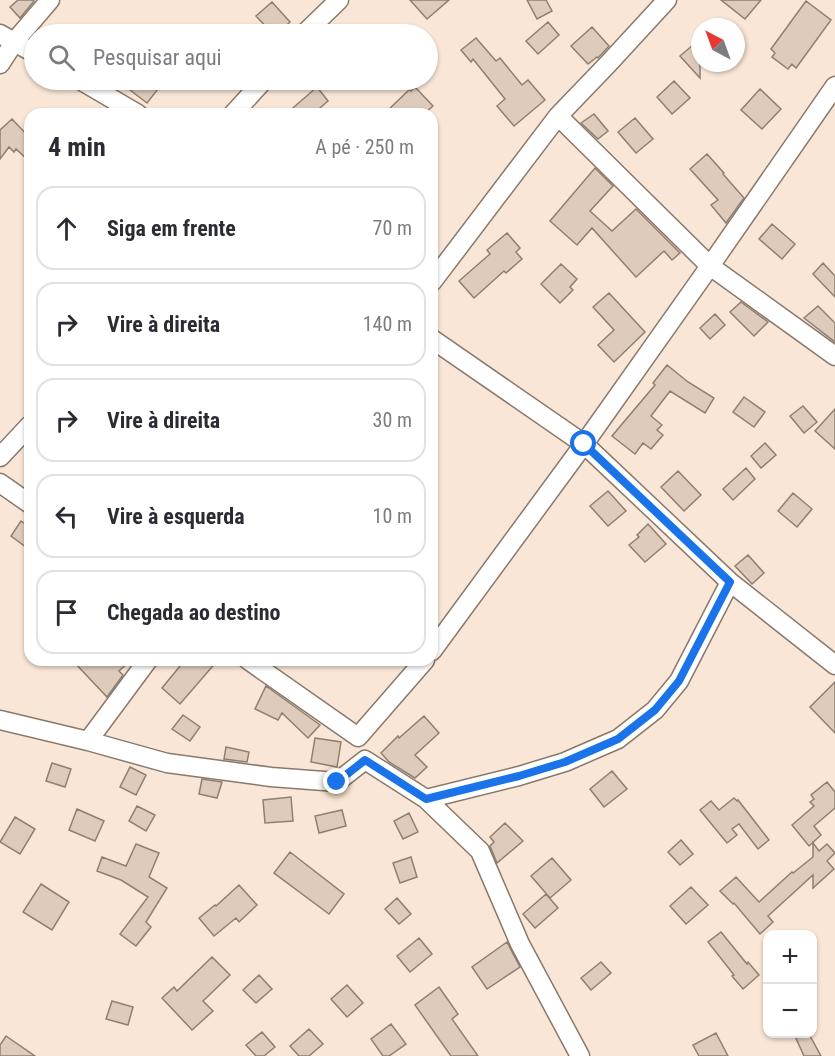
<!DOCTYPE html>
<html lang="pt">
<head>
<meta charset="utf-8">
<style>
	:root { --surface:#fff; --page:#f7f7f7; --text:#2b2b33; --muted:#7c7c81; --line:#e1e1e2 }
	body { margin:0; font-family:"Roboto Condensed",sans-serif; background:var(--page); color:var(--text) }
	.controls { position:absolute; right:18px; bottom:18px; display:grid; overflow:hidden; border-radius:12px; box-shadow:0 2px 4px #0004 }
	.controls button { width:54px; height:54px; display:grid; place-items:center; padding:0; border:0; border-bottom:2px solid var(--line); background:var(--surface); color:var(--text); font:30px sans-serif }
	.compass { position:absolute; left:691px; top:18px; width:54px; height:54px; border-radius:50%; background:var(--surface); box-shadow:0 2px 4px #0004; rotate:319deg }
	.stop { position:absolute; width:18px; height:18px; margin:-14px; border:4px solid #1a73e8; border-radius:50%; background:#fff }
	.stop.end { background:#1a73e8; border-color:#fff; box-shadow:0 2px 6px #0008 }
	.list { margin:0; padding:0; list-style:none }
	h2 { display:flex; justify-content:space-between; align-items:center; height:78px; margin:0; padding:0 24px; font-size:26px }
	h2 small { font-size:20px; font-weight:400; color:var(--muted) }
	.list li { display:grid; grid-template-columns:39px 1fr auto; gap:18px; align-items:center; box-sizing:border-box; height:84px; margin:0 12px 12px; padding:0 12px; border:2px solid var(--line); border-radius:18px }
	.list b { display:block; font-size:22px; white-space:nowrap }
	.list em { font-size:20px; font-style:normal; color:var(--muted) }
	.icon { flex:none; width:33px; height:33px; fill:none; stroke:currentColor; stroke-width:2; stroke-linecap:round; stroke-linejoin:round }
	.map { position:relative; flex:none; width:835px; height:1056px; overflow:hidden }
	.search { position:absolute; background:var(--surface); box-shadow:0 2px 4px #0004; left:24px; top:24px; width:414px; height:66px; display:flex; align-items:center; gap:15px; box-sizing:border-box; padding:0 21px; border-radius:33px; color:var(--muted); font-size:22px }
	.panel { position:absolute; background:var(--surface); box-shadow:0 2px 4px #0004; left:24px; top:108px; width:414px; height:558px; border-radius:18px }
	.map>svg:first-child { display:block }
	.building { fill:#decbbb; stroke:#907f70; stroke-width:1.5 }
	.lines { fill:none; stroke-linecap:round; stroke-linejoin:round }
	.street-casing { stroke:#89796a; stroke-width:21 }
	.street { stroke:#fff; stroke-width:18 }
	.route { stroke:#1a73e8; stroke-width:8 }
</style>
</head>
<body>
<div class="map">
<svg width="835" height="1056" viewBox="0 0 835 1056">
	<rect width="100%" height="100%" fill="#f9e6d6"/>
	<!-- building -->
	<path class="building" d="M18,0H33L34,1L20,18L10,7Z
		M410,0H449L427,19Z
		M527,0H546L552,11L537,19Z
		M721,0H761L745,19Z
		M806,1L831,20L796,68L792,64L788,69L772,57L775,53L771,49Z
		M272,2L290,22L277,34H273L256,16Z
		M548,22L559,35L538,54L526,41Z
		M592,27L609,46L598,58L597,57L588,64L571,46Z
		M476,38L496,61L500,58L522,85L528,80L545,100L514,126L497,106L505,99L473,59L471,62L461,50Z
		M700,39V78L680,56Z
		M117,80H165L147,103Z
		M674,81L690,98L672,114L657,97Z
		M317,87L328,101L313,114H286Z
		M415,87L433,106L424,114H384L410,89L411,91Z
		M760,89L781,109L762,129L741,110Z
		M594,114L608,131L598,139L581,123Z
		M635,118L653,139L636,153L618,132Z
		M12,119L30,138V162L16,149L14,152L9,147L0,159V130Z
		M707,154L724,173L723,174L744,198L726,223L711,205L718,200L690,169Z
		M595,168L613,186L590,211L612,231L636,209L680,253L672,260L664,251L636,277L592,228L577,245L550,221Z
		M772,224L795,244L782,259L759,239Z
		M507,233L520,248L516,252L522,259L506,273L504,271L474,298L459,281L490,254L487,250Z
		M823,263L835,276V297L813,274Z
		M561,264L577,279L570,287L573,290L560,303L541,284Z
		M609,293L645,332L614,362L598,345L614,330L593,307Z
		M741,302L768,322L754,336L730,312Z
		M818,306L835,323V342L804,318Z
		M715,314L725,325L710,339L700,328Z
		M667,365L688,382L714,398L705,413L670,391L651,416L662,425L657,430L663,435L651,449L643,443L635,454L612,436L655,385L653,383Z
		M744,397L765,412L754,427L733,412Z
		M803,406L817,422L804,433L790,416Z
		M835,409V449L815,431Z
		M765,443L776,455L761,468L751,456Z
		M746,468L755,479L733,500L723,489Z
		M678,471L701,495L684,511L661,487Z
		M608,491L626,511L608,526L590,506Z
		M793,493L812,509L797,527L778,511Z
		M21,521L30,527V550L11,536Z
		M648,524L666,544L645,562L629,545L639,537L637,535Z
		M748,555L764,573L752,584L735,566Z
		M72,660H131L119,671L123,675L107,697Z
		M185,660H218L180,704L162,688Z
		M835,682V733L810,707Z
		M266,686L316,722L320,725L308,738L282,713L278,720L255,709Z
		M183,715L200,727L190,741L172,729Z
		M424,716L439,733L415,755L427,767L415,778L389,762L381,753L398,736L399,738Z
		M315,738L341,742L337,767L311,762Z
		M226,747L249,752L247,762L224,759Z
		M52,763L71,769L65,787L46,781Z
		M130,767L146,775L136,795L120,787Z
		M612,771L627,789L604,807L590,789Z
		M202,779L222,782L217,798L199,794Z
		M827,782L835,792V808L814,826L821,835L809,846L792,825L814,806L810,802L814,799L811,795Z
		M291,797L293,821L265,823L263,800Z
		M734,798L737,801L738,800L769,840L758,849L739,824L732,829L737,835L727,843L700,810L711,801L719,810Z
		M137,806L155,815L146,831L129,821Z
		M77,809L104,821L95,841L69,830Z
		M342,810L346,826L319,833L315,816Z
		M409,813L418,832L403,839L394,821Z
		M15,817L35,829L20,854L0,842Z
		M505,823L523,841L497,863L490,846L494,842L490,837Z
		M681,840L693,854L680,865L668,852Z
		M813,843L819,851L827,844L835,853L827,861L834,869L813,888V875L768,916L773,922L760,934L734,903L733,904L720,891L736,877L759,902L792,872L793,873L813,857Z
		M136,844L159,853L149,877L167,888L146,922L151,927L136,946L120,934L148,897L121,880L97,871L102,857L126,866Z
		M290,852L344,894L329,914L274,873Z
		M411,857L417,877L400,883L393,863Z
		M552,858L571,880L550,898L531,876Z
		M41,884L69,902L52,930L23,912Z
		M239,885L257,905L239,922L236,918L214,936L199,918L215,905L216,906Z
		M691,887L708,905L686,924L670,906Z
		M546,894L558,908L535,928L523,914Z
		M397,898L411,914L399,924L385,909Z
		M721,932L747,964L748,962L759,975L743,989L732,976L734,975L708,942Z
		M419,938L432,954L410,972L397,956Z
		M507,942L520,967L487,989L472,967Z
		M212,957L230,975L203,1001L213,1011L192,1030L162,998L174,987L177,991Z
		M601,962L611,973L591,990L581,978Z
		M259,975L272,989L256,1003L243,990Z
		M347,985L363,1003L347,1017L331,999Z
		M439,987L458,1014L452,1019L478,1056H451L415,1005Z
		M112,1001L133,1007L128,1025L106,1019Z
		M391,1024L406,1044L389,1056H383L371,1039Z
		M309,1029L323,1044L309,1056H299L290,1046Z
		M262,1032L275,1047L264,1056H256L246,1045Z
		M716,1033L728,1056H699L693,1045Z
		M794,1034H809L821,1056H804Z
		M6,1036L35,1056H0V1045Z"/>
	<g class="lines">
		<!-- street casing -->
		<g class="street-casing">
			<path id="street" d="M0,34L34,53
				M304,34L339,0
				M0,64L15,41L50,0
				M80,80L138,114
				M233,114L264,80
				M558,116L710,266L835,356
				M432,282L558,116L608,64L667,0
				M432,339L584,444L730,582L835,665
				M0,457L30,425
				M0,483L30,504
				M432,651L584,444L710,266L835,86
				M248,660L358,737L425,660
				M0,720L88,741L167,763L271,777L337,782L365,760L426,799L519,776L565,762L618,739L655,710L679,681L730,582
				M88,741L148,660
				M426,799L480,851L520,944L580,1056"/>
		</g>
		<!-- street -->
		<use href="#street" class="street"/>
	</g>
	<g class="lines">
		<!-- route -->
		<path class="route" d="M337,782L365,760L426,799L519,776L565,762L618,739L655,710L679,681L730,582L584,444"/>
	</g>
</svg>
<div class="controls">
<button>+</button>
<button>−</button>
</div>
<svg class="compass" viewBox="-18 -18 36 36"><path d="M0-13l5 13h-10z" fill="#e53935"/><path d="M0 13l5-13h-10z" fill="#7c7c81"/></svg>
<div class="stop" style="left:584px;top:444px"></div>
<div class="stop end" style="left:337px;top:782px"></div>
<div class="search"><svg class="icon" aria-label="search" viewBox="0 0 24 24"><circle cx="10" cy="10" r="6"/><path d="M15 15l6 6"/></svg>Pesquisar aqui</div>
<section class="panel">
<h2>4 min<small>A pé · 250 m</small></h2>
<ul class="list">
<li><svg class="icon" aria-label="ahead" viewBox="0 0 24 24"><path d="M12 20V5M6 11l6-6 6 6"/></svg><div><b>Siga em frente</b></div><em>70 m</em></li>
<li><svg class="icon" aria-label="right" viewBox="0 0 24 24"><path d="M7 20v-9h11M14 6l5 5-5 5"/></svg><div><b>Vire à direita</b></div><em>140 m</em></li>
<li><svg class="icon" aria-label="right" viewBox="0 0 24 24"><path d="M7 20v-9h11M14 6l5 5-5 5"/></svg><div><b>Vire à direita</b></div><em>30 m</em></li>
<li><svg class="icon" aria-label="left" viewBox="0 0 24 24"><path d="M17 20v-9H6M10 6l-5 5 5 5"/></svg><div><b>Vire à esquerda</b></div><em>10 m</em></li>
<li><svg class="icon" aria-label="arrive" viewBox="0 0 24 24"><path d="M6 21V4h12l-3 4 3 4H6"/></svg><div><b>Chegada ao destino</b></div></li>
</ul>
</section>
</div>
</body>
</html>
